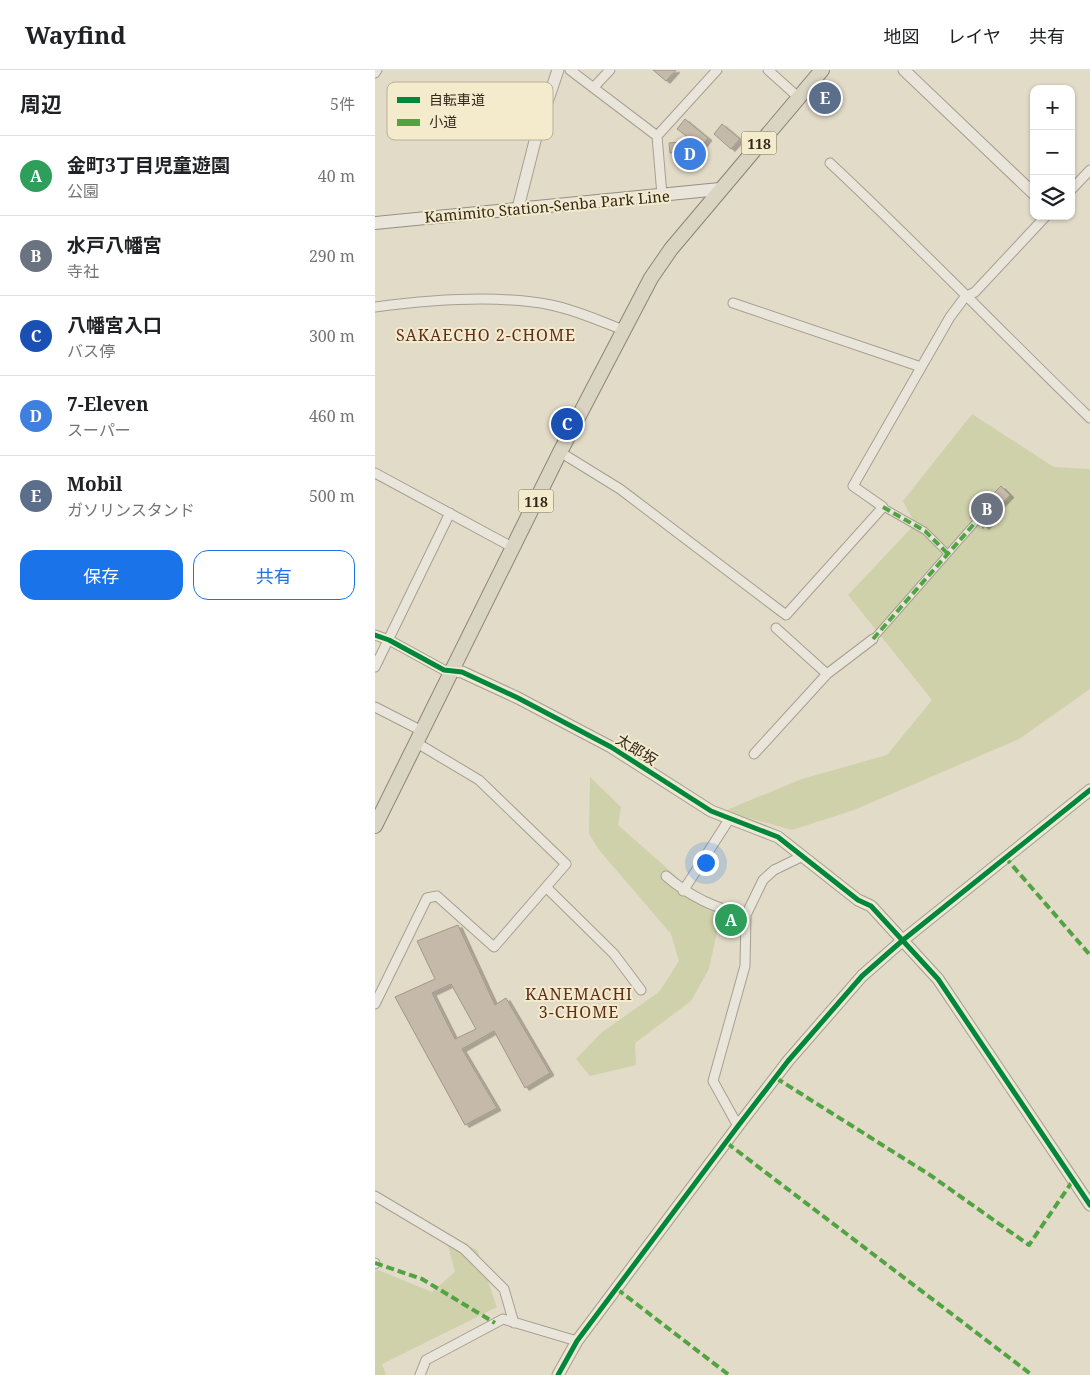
<!DOCTYPE html>
<html lang="ja">
<head>
<meta charset="utf-8">
<style>
	:root { --surface:#fff; --page:#f6f6f6; --text:#202124; --muted:#757577; --line:#e0e0e0; --accent:#1a73e8 }
	body { margin:0; font-family:"Noto Serif","Noto Sans JP",serif; background:var(--page); color:var(--text) }
	.controls { position:absolute; right:15px; top:15px; display:grid; overflow:hidden; border-radius:10px; box-shadow:0 1px 4px #0004 }
	.controls button { width:45px; height:45px; display:grid; place-items:center; padding:0; border:0; border-bottom:1px solid var(--line); background:var(--surface); color:var(--text); font:25px sans-serif }
	.you { position:absolute; left:330px; top:792px; width:18px; height:18px; margin:-12px; border:4px solid #fff; border-radius:50%; background:#1a73e8; box-shadow:0 0 0 8px #1a73e833 }
	.badge { display:grid; place-items:center; width:32px; height:32px; border-radius:50%; background:var(--accent); color:#fff; font-size:16px; font-weight:700 }
	.pin { position:absolute; translate:-50% -50%; border:2px solid #fff; box-shadow:0 1px 5px #0006 }
	.list { margin:0; padding:0; list-style:none }
	h2 { display:flex; justify-content:space-between; align-items:center; height:65px; margin:0; padding:0 20px; font-size:21px }
	h2 small { font-size:16px; font-weight:400; color:var(--muted) }
	.list li { display:grid; grid-template-columns:32px 1fr auto; gap:15px; align-items:center; box-sizing:border-box; height:80px; padding:0 20px; border-top:1px solid var(--line) }
	.list b { display:block; font-size:19px; white-space:nowrap }
	.list p { margin:0; font-size:16px; white-space:nowrap; color:var(--muted) }
	.list em { font-size:16px; font-style:normal; color:var(--muted) }
	.actions { display:flex; gap:10px; padding:15px 20px }
	.actions a { flex:1; padding:11px 0; border:1px solid var(--accent); border-radius:15px; text-align:center; font-size:18px; color:var(--accent) }
	.actions .main { background:var(--accent); color:#fff }
	.icon { flex:none; width:28px; height:28px; fill:none; stroke:currentColor; stroke-width:2; stroke-linecap:round; stroke-linejoin:round }
	.map { position:relative; flex:none; width:715px; height:1305px; overflow:hidden }
	header { display:flex; align-items:center; gap:30px; box-sizing:border-box; height:70px; padding:0 25px; background:var(--surface); border-bottom:1px solid var(--line) }
	header strong { font-size:24px }
	nav { display:flex; gap:28px; margin-inline-start:auto; font-size:18px }
	main { display:flex }
	aside { flex:1; background:var(--surface) }
	.map>svg:first-child { display:block }
	.green { fill:#cfd1aa }
	.building { fill:#c5b9a9; stroke:#a19788; fill-rule:evenodd; filter:url(#shadow) }
	.lines { fill:none; stroke-linecap:round; stroke-linejoin:round }
	.pedestrian-casing { stroke:#a69f92; stroke-width:8 }
	.minor-casing { stroke:#a69f92; stroke-width:11 }
	.tertiary-casing { stroke:#a69f92; stroke-width:13 }
	.secondary-casing { stroke:#968f82; stroke-width:14 }
	.trunk-casing { stroke:#8c8579; stroke-width:16 }
	.pedestrian { stroke:#e9e5da; stroke-width:6 }
	.minor { stroke:#e9e5da; stroke-width:9 }
	.tertiary { stroke:#e9e5da; stroke-width:11 }
	.secondary { stroke:#e9e5da; stroke-width:12 }
	.trunk { stroke:#dad4c2; stroke-width:14 }
	.quiet { stroke:#52a341; stroke-width:4; stroke-dasharray:8 4; stroke-linecap:butt }
	.cycleway-casing { stroke:#f4ebcd; stroke-width:8 }
	.cycleway { stroke:#00873e; stroke-width:5 }
	.labels { text-anchor:middle; dominant-baseline:central; stroke-width:4; stroke-linejoin:round; paint-order:stroke }
	.shield { fill:#f4ebcd; stroke:#6d6251; stroke-width:1 }
	.shield-label { font-size:14px; font-weight:bold; fill:#33281c }
	.street-label { font-size:15px; fill:#33281c; stroke:#f4ebcd }
	.neighbourhood-label { font-size:16px; letter-spacing:1px; fill:#5e2e1c; stroke:#f4ebcd }
	.key { fill:#f4ebcd; stroke:#bab098; stroke-width:1 }
	.key-label { font-size:14px; fill:#33281c }
</style>
</head>
<body>
<header>
<strong>Wayfind</strong>
<nav><a>地図</a><a>レイヤ</a><a>共有</a></nav>
</header>
<main>
<aside>
<h2>周辺<small>5件</small></h2>
<ul class="list">
<li><span class="badge" style="background:#2e9e5b">A</span><div><b>金町3丁目児童遊園</b><p>公園</p></div><em>40 m</em></li>
<li><span class="badge" style="background:#6b7280">B</span><div><b>水戸八幡宮</b><p>寺社</p></div><em>290 m</em></li>
<li><span class="badge" style="background:#1a4fb4">C</span><div><b>八幡宮入口</b><p>バス停</p></div><em>300 m</em></li>
<li><span class="badge" style="background:#3f7fe0">D</span><div><b>7-Eleven</b><p>スーパー</p></div><em>460 m</em></li>
<li><span class="badge" style="background:#5c6f8a">E</span><div><b>Mobil</b><p>ガソリンスタンド</p></div><em>500 m</em></li>
</ul>
<div class="actions"><a class="main">保存</a><a>共有</a></div>
</aside>
<div class="map">
<svg width="715" height="1305" viewBox="0 0 715 1305">
	<defs>
		<filter id="shadow"><feDropShadow dx="4" dy="2.5" stdDeviation="0" flood-color="#0004"/></filter>
	</defs>
	<rect width="100%" height="100%" fill="#e2dbc8"/>
	<!-- green -->
	<path class="green" d="M597,344L679,397L715,399V619L644,669L479,740L417,760L349,741L427,709L512,685L557,630L473,525L540,454L528,431Z
		M215,707L246,737L243,755L337,838L370,846L368,857L344,853L334,899L316,931L260,973L261,995L215,1006L201,989L226,963L284,922L304,891L296,864L225,781L214,764Z
		M70,1164L102,1180L122,1237L7,1294L11,1305H0V1202L3,1200L57,1222L80,1202Z"/>
	<!-- building -->
	<path class="building" d="M278,0H301L291,11Z
		M310,49L333,68L324,80L295,83L294,73L318,71L302,59Z
		M347,54L365,69L356,79L339,64Z
		M626,416L635,425L617,444L620,447L610,457L606,453L604,456L602,450L595,448L598,445L594,442L604,431L607,435Z
		M83,855L120,935L131,928L175,1003L150,1018L119,961L87,979L122,1038L90,1055L20,927L60,909L42,871ZM76,914L101,959L80,969L57,923Z"/>
	<g class="lines">
		<!-- pedestrian casing -->
		<g class="pedestrian-casing">
			<path id="pedestrian" d="M508,437L550,461L572,483
				M498,569L599,454"/>
		</g>
		<!-- minor casing -->
		<g class="minor-casing">
			<path id="minor" d="M195,0L282,66L287,125
				M393,0L423,27
				M0,3L2,0
				M219,17L235,0
				M282,66L342,0
				M455,93C544,176 628,264 715,348
				M696,120L715,100
				M358,233L546,297
				M0,237C54,230 122,224 176,235C201,240 225,251 248,260
				M185,382L245,419L411,545L508,437L478,416L575,247L590,227L600,222L671,146
				M0,403L137,477
				M401,558L452,604
				M0,565L14,570L69,600L77,601
				M0,597L75,443
				M0,637L47,661
				M379,684L452,604L498,569
				M291,806C314,826 341,839 371,845
				M172,818L239,884L266,920
				M308,821L355,748
				M0,934L52,828L62,826L119,877L191,794L104,710L42,673
				M363,1056L338,1011L370,896L371,845L388,810L399,800L428,786
				M0,1126L89,1179L129,1219L139,1253
				M0,1194V1193
				M45,1305L51,1290L128,1249L202,1271"/>
		</g>
		<!-- tertiary casing -->
		<g class="tertiary-casing">
			<path id="tertiary" d="M529,0L659,124
				M143,138L163,59L183,0
				M77,601L87,602L143,628L236,677L336,741L403,767L483,830L496,836L563,909L715,1135
				M183,1305L202,1271L363,1056L413,991L487,906L528,870L715,720"/>
		</g>
		<!-- secondary casing -->
		<g class="secondary-casing">
			<path id="secondary" d="M0,153L345,119"/>
		</g>
		<!-- trunk casing -->
		<g class="trunk-casing">
			<path id="trunk" d="M0,756L185,382L276,208L296,179L447,0"/>
		</g>
		<!-- pedestrian -->
		<use href="#pedestrian" class="pedestrian"/>
		<!-- minor -->
		<use href="#minor" class="minor"/>
		<!-- tertiary -->
		<use href="#tertiary" class="tertiary"/>
		<!-- secondary -->
		<use href="#secondary" class="secondary"/>
		<!-- trunk -->
		<use href="#trunk" class="trunk"/>
		<!-- quiet -->
		<path class="quiet" d="M508,437L550,461L572,483
			M498,569L599,454
			M630,787L715,885
			M401,1008L555,1105L654,1175L699,1109
			M352,1073L657,1305
			M0,1193L47,1209L120,1253
			M242,1219L354,1305"/>
		<!-- cycleway casing -->
		<g class="cycleway-casing">
			<path id="cycleway" d="M0,565L14,570L69,600L87,602L143,628L236,677L336,741L403,767L483,830L496,836L563,909L715,1135
				M183,1305L202,1271L363,1056L413,991L487,906L528,870L715,720"/>
		</g>
		<!-- cycleway -->
		<use href="#cycleway" class="cycleway"/>
	</g>
	<g class="labels">
		<!-- shield labels -->
		<g class="shield">
			<rect x="366.5" y="61.5" width="35" height="23" rx="4"/>
			<rect x="143.5" y="419.5" width="35" height="23" rx="4"/>
		</g>
		<g class="shield-label">
			<text x="384" y="73">118</text>
			<text x="161" y="431">118</text>
		</g>
		<!-- street labels -->
		<g class="street-label">
			<text transform="translate(172 136) rotate(-5)">Kamimito Station-Senba Park Line</text>
			<text transform="translate(262 679) rotate(32)">太郎坂</text>
		</g>
		<!-- neighbourhood labels -->
		<g class="neighbourhood-label">
			<text x="111" y="265">SAKAECHO 2-CHOME</text>
			<text x="204" y="924">KANEMACHI<tspan x="204" dy="18">3-CHOME</tspan></text>
		</g>
	</g>
	<!-- legend -->
	<rect x="12" y="12" width="166" height="58" rx="8" class="key"/>
	<rect x="22" y="27" width="23" height="6" fill="#00873e"/>
	<rect x="22" y="49" width="23" height="7" fill="#52a341"/>
	<g class="key-label">
		<text x="54" y="35">自転車道</text>
		<text x="54" y="57">小道</text>
	</g>
</svg>
<div class="controls">
<button>+</button>
<button>−</button>
<button><svg class="icon" aria-label="layers" viewBox="0 0 24 24"><path d="M12 4l9 5-9 5-9-5zM3 14l9 5 9-5"/></svg></button>
</div>
<div class="you"></div>
<div class="pin badge" style="left:356px;top:850px;background:#2e9e5b">A</div>
<div class="pin badge" style="left:612px;top:439px;background:#6b7280">B</div>
<div class="pin badge" style="left:192px;top:354px;background:#1a4fb4">C</div>
<div class="pin badge" style="left:315px;top:84px;background:#3f7fe0">D</div>
<div class="pin badge" style="left:450px;top:28px;background:#5c6f8a">E</div>
</div>
</main>
</body>
</html>
